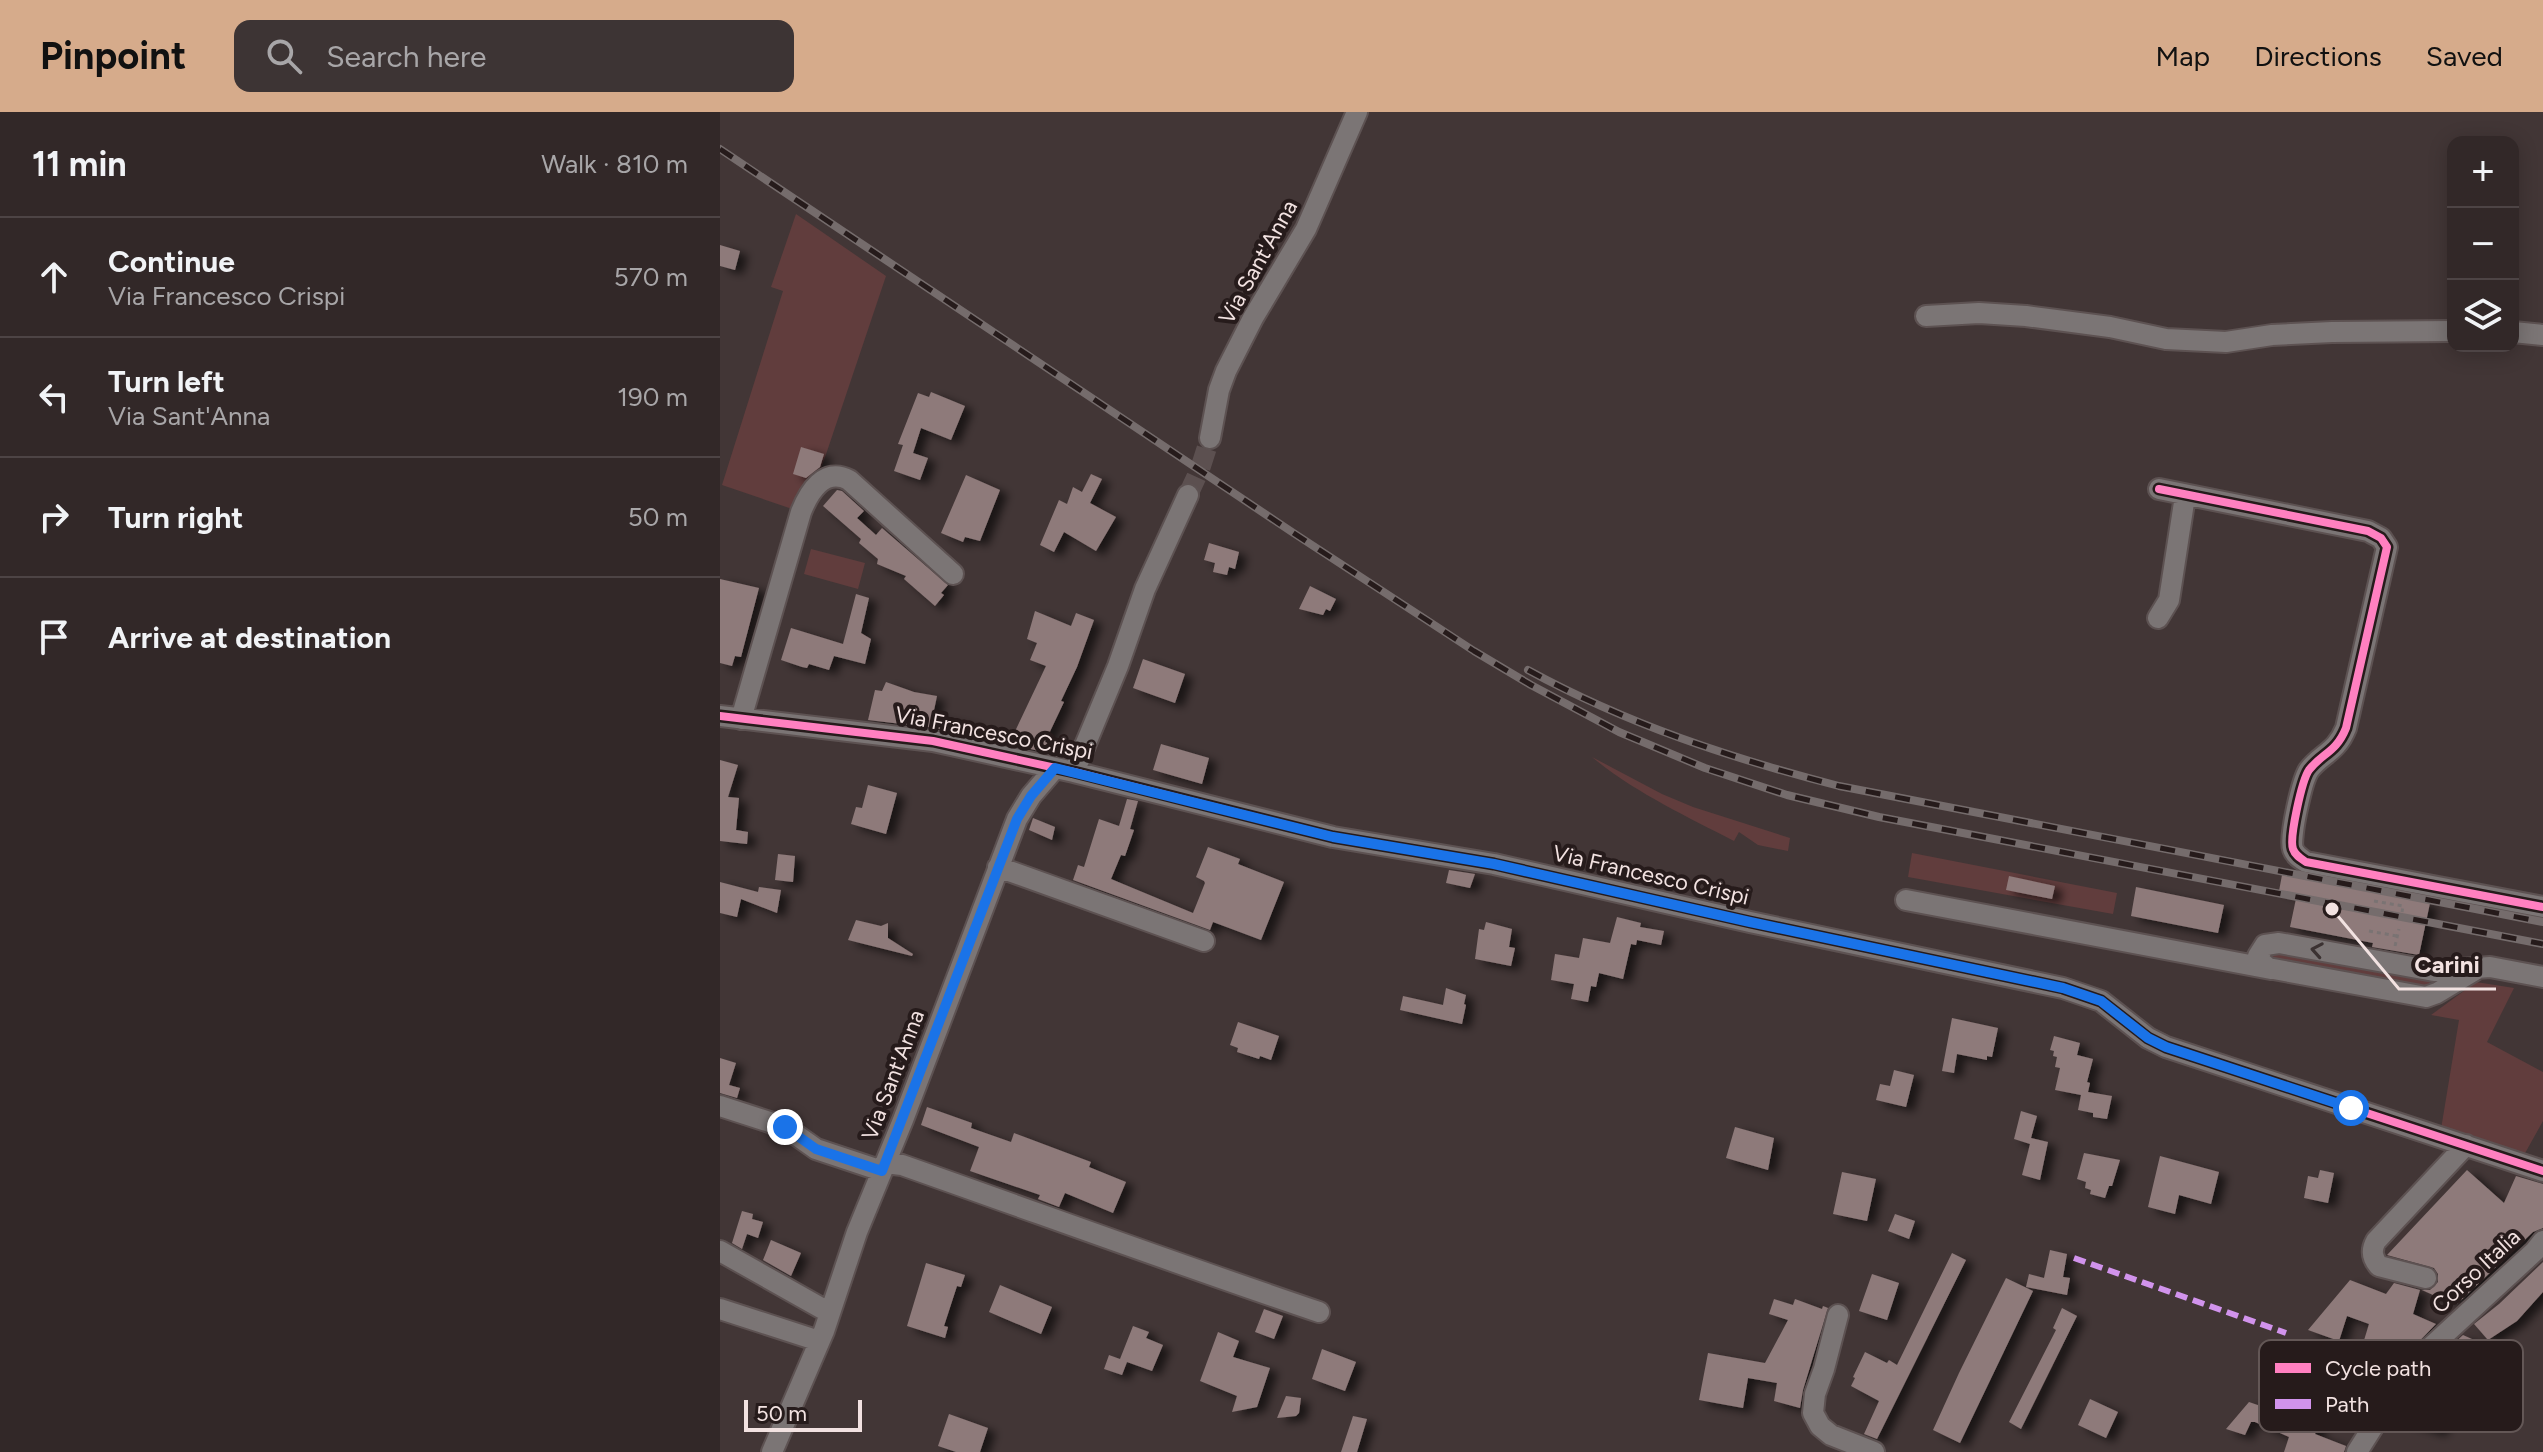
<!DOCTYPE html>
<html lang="en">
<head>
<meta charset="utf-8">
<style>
	:root { --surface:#322828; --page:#3d3434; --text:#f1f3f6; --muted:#a8a6a8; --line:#4d4445; --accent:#d6ab8b }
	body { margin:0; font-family:Figtree,sans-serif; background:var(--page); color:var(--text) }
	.controls { position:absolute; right:24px; top:24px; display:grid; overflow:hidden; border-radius:16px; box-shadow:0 4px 20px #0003 }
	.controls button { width:72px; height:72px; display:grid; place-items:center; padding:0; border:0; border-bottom:2px solid var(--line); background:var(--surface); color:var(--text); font:40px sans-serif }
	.scale { position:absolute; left:24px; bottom:20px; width:118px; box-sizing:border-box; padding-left:8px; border:4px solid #f2e2e1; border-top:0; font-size:22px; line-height:28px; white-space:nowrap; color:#f2e2e1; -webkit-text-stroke:6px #261b1b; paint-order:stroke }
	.stop { position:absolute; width:24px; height:24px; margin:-18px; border:6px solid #1a73e8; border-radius:50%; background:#fff }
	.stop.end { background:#1a73e8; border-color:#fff; box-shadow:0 2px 8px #0008 }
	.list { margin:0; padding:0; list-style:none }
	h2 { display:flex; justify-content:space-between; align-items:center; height:104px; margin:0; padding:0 32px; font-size:34px }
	h2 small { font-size:26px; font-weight:400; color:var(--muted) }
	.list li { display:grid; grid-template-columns:52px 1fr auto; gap:24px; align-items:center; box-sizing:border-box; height:120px; padding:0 32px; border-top:2px solid var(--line) }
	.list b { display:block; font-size:30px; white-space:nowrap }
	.list p { margin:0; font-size:26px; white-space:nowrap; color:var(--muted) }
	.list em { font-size:26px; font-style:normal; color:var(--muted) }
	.icon { flex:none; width:44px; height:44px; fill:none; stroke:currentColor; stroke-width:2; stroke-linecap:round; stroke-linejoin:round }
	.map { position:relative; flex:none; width:1823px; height:1340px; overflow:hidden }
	header { display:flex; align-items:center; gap:48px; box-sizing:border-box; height:112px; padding:0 40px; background:var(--accent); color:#111 }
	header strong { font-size:38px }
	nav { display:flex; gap:44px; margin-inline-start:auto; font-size:28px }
	.search { width:560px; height:72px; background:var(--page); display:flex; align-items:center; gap:20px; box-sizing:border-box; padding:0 28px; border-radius:16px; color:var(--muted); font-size:30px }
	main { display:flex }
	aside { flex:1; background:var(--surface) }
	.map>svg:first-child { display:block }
	.green { fill:#613d3d }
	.building { fill:#8e7a7a; filter:url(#shadow) }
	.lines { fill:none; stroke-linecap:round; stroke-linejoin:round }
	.minor-tunnel { stroke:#5c5050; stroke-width:20; stroke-dasharray:20 10; stroke-linecap:butt }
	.minor-casing { stroke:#5d5252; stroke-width:24 }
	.path { stroke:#7a7373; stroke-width:3; stroke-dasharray:4 4; stroke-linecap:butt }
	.minor { stroke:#7b7575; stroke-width:20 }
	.rail-casing { stroke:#756c6c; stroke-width:8 }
	.rail { stroke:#261b1b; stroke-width:5; stroke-dasharray:15; stroke-linecap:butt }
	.quiet { stroke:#d193ec; stroke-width:6; stroke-dasharray:12 6; stroke-linecap:butt }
	.cycleway-casing { stroke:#261b1b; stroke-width:13 }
	.cycleway { stroke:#ff80c0; stroke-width:8 }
	.oneway { stroke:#3b3232 }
	.route { stroke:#1a73e8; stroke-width:10 }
	.labels { text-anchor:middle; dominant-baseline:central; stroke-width:8; stroke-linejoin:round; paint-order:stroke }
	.street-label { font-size:22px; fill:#f2e2e1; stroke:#261b1b }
	.key { fill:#261b1b; stroke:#635756; stroke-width:2 }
	.key-label { font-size:22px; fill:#f2e2e1 }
	.leader { fill:none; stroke:#f2e2e1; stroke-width:3 }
	.callout-dot { fill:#f2e2e1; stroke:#261b1b; stroke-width:3 }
	.callout-label { font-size:24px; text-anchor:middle; font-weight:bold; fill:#f2e2e1; stroke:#261b1b; stroke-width:8; stroke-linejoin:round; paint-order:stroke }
</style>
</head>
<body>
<header>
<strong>Pinpoint</strong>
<div class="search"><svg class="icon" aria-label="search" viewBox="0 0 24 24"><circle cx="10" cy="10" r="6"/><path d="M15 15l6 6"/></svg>Search here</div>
<nav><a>Map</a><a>Directions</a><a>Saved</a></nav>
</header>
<main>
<aside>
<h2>11 min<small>Walk · 810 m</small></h2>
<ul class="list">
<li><svg class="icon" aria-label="ahead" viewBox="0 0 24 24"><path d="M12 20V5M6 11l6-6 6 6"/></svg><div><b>Continue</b><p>Via Francesco Crispi</p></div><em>570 m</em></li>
<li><svg class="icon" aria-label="left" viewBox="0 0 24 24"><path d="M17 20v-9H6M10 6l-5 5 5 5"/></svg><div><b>Turn left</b><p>Via Sant'Anna</p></div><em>190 m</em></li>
<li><svg class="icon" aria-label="right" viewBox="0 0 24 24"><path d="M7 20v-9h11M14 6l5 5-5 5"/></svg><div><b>Turn right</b></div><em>50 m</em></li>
<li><svg class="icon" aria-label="arrive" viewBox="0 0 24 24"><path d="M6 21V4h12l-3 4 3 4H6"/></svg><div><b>Arrive at destination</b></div></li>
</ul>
</aside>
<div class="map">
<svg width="1823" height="1340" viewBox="0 0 1823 1340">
	<defs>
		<filter id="shadow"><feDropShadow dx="8" dy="4.5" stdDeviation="4" flood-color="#0009"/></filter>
	</defs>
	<rect width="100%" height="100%" fill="#423636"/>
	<!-- green -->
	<path class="green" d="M76,102L166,164L95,375L81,400L2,373L63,179L51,175Z
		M91,437L145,451L138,477L84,462Z
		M872,645L942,682L973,695L1070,726L1068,739L1038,733L1019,720L1014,729C966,704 914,680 872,645Z
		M1192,741L1397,781L1393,802L1188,765Z
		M1553,838L1710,867V872L1706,876L1556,848L1552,846Z
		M1756,870L1794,876L1767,930L1823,960V1009L1804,1043L1721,1017L1739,908L1711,903Z"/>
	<!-- building -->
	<path class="building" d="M0,133L20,139L15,158L0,154Z
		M211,280L245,294L231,328L201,316L193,341L208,346L200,368L174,359L183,333L178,332L198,281L209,285Z
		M81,335L104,342L100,355L86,366L73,362Z
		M371,362L382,367L370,391L396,405L376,439L344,420L334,440L320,433L339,388L347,392L353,375L362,380Z
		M246,363L280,378L260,429L245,425L243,430L221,421Z
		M117,378L122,379L144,399L137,406L156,423L162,416L228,473L221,481L224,483L215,494L184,467L186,464L157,452L158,447L139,431L141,427L103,394Z
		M489,431L519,440L515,457L509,455L507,463L493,460L495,451L484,448Z
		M0,467L39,476L21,545L15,544L12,554L0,551Z
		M590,474L616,487L610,499L606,497L603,503L579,497Z
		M136,482L149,486L141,521L151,527L145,552L114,544L109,558L89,552L87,556L82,555L61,548L71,516L123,532Z
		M315,499L351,514L356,501L374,508L357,555L341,589L344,590L325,630L335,634L332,642L289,632L326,554L310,548L317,531L307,527Z
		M423,547L465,562L455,591L413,576Z
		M166,570L194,580L217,584L213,603L253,611L250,624L215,616L148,608L155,578L162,579Z
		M441,632L489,646L482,672L433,658Z
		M0,648L18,653L8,685L19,686L16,718L28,720L27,732L0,729Z
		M148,673L177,681L166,722L131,712L136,695L142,696Z
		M407,687L418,689L410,717L414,718L405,744L401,743L391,767L473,801L485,771L484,769L476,765L488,735L520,747L518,752L564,770L541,828L493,810L490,818L353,768L358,753L364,755L379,707L399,714Z
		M313,706L335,715L332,728L309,718Z
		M58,742L75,744L73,770L55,768Z
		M729,758L755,762L750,776L726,771Z
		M1562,763L1710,791L1699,843L1652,835L1653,831L1570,815L1577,782L1559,779Z
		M1289,764L1335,774L1332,787L1286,778Z
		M0,770L38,780L39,775L61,778L57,801L21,787L17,805L0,801Z
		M1416,775L1504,793L1498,821L1411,804Z
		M897,805L921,811L920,815L944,819L941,833L917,828L916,833L911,832L903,867L879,861L876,875L871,874L868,890L851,887L854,872L831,868L835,842L859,846L863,826L890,831Z
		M136,808L161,814L168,811V826L193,842L192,844L128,828Z
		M766,810L792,817L789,835L795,836L791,854L755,847L759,817L764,818Z
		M726,876L746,883L744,892L746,893L742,912L680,898L683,884L723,893Z
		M1232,906L1278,916L1272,945L1267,944V948L1237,942L1234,961L1222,959Z
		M518,910L559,924L551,948L540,944L539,947L517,940L518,936L510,933Z
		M1334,924L1360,931L1357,943L1373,947L1367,970L1370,971L1368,980L1392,984L1387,1007L1373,1005V1001L1358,998L1361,983L1335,978L1340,956L1335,955L1337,945L1333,944L1334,939L1330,938Z
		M0,946L16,951L9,973L20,976L17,986L0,981Z
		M1174,958L1194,963L1186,995L1156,988L1160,972L1170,974Z
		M207,995L252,1011L251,1016L291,1030L294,1021L371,1050L369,1055L406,1070L393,1101L345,1081L339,1095L318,1087L320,1083L250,1059L259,1035L201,1013Z
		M1301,999L1317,1004L1311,1026L1328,1030L1320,1068L1302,1063L1310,1032L1294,1027Z
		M1015,1015L1054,1026L1048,1058L1006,1046Z
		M1364,1041L1400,1048L1392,1074H1389L1385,1086L1370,1082L1371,1078L1365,1076L1366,1070L1357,1067Z
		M1440,1044L1499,1060L1491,1092L1459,1083L1455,1102L1428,1095Z
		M1600,1058L1614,1061L1608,1091L1584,1086L1588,1064L1598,1066Z
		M1747,1058L1784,1091L1796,1064L1823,1072V1116L1813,1120L1737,1192L1728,1182L1724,1188L1702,1178H1710L1718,1170V1162L1714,1156L1667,1143Z
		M1122,1060L1156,1067L1147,1109L1113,1102Z
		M22,1099L33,1102L32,1107L43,1110L38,1126L27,1122L22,1137L12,1131Z
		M1175,1102L1195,1109L1189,1127L1168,1119Z
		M51,1128L81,1141L71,1164L43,1148Z
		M1330,1138L1347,1142L1343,1165L1350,1166L1347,1183L1306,1175L1309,1162L1324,1166Z
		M1232,1141L1246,1148L1157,1327L1144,1322L1159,1289L1131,1274L1135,1266L1133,1265L1145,1240L1167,1251L1169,1248L1177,1253Z
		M1823,1150V1180L1797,1209L1768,1228L1754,1212L1779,1192Z
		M206,1151L245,1163L241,1175L237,1174L224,1214L228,1215L225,1226L187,1214Z
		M1152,1162L1179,1171L1167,1208L1139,1199Z
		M1286,1166L1313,1179L1240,1331L1213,1318L1239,1261Z
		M1630,1168L1666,1182L1674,1171L1700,1178L1693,1202L1716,1212L1678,1251L1641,1238L1649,1212L1627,1204L1619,1229L1588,1218Z
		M280,1173L332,1195L321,1222L269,1200Z
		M1054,1187L1073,1193L1075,1187L1102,1197L1103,1194L1108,1196L1083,1278L1080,1296L1054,1289L1057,1271L1028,1266L1023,1296L979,1288L988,1241L1045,1251L1068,1208L1049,1202Z
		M1342,1196L1357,1204L1301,1317L1289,1310L1336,1218L1333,1216Z
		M544,1197L563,1204L554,1227L535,1220Z
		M413,1214L429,1220L426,1226L443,1233L432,1259L407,1250L402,1263L384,1257L389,1243L400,1247Z
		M498,1220L519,1229L513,1245L550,1256L537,1295L512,1300L517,1284L480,1269Z
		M1743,1223L1763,1232L1753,1239L1744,1258L1757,1263L1748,1284L1739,1280L1718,1320L1675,1305L1710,1253Z
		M602,1237L636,1250L625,1279L592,1267Z
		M1582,1240L1646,1263L1663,1274L1644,1304L1621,1289L1620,1293L1609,1289L1595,1322L1626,1334L1624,1340H1564L1569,1325L1535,1310H1531L1525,1323L1506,1317L1529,1290L1555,1299L1564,1280L1567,1281Z
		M566,1284L581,1286L579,1301L576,1304L557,1306Z
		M1370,1287L1398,1300L1386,1326L1358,1313Z
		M229,1302L268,1316L260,1340H236L218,1334Z
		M633,1304L647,1307L637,1340H621Z"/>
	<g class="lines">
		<!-- minor-tunnel -->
		<path class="minor-tunnel" d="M468,383L480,357L490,326"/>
		<!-- minor casing -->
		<g class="minor-casing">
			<path id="minor" d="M1206,204L1259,201L1306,204L1390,215L1446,227L1506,230L1552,223L1612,220L1733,219
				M1793,220L1823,223
				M490,326L499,278L506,259L533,206L586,117L637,0
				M1439,377L1648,419L1661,426L1667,435L1626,616C1616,641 1602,641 1589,658C1582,668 1569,726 1573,737C1575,743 1580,746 1586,750L1823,795
				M1438,506L1449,488L1465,384
				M0,604L213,629L354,660L613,725L774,752L1030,810L1343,876L1381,889L1428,926L1446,935L1823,1059
				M21,607L81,400C89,380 104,355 129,368L233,462
				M354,660L398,554L425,477L468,383
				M278,755L484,829
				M1186,788L1551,857
				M1757,857L1717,881L1706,885L1548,856L1539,848L1538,844L1545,833L1559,831L1714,859L1770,855L1823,865
				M0,994L65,1015L96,1037L162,1059
				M165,1051L182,1053C321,1102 460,1153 599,1200
				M0,1139L110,1201
				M1706,1166L1659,1154C1652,1146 1651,1138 1656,1129L1746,1033
				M0,1197L99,1229
				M1118,1203L1104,1257L1095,1282L1093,1301L1100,1314L1111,1323L1154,1340
				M52,1340L104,1219L137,1120L183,1008L297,707L311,684L335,656
				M1637,1340L1687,1261L1701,1244L1815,1139L1823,1129"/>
		</g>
		<!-- path -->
		<path class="path" d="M1654,789L1683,794L1682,800
			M1649,819L1677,824
			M1675,834L1679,817"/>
		<!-- minor -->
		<use href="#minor" class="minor"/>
		<!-- rail casing -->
		<g class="rail-casing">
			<path id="rail" d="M0,37L572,420L754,539L811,573L899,620L985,656L1067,683L1159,705L1823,832
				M808,558C907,612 1010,646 1119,674L1823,810"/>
		</g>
		<!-- rail -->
		<use href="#rail" class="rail"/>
		<!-- quiet -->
		<path class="quiet" d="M1354,1146L1566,1221"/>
		<!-- cycleway casing -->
		<g class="cycleway-casing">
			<path id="cycleway" d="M1439,377L1648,419L1661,426L1667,435L1626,616C1616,641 1602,641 1589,658C1582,668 1569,726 1573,737C1575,743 1580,746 1586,750L1823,795
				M0,604L213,629L354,660L613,725L774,752L1030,810L1343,876L1381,889L1428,926L1446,935L1823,1059"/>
		</g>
		<!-- cycleway -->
		<use href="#cycleway" class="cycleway"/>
	</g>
	<!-- one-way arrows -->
	<defs><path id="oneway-chevron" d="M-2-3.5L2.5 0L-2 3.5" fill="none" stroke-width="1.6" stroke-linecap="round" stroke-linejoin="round" transform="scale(2)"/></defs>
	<use class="oneway" href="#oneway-chevron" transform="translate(1597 838) rotate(-170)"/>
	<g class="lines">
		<!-- route -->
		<path class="route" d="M65,1015L96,1037L162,1059L297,707L311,684L335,656L613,725L774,752L1030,810L1343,876L1381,889L1428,926L1446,935L1631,996"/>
	</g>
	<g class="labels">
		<!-- street labels -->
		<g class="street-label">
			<text transform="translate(538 150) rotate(-61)">Via Sant'Anna</text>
			<text transform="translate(274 621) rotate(11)">Via Francesco Crispi</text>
			<text transform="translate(931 763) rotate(13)">Via Francesco Crispi</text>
			<text transform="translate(173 963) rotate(-69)">Via Sant'Anna</text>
			<text transform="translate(1756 1159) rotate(-43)">Corso Italia</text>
		</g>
	</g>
	<!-- legend -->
	<rect x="1539" y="1228" width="264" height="92" rx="12" class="key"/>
	<rect x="1555" y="1251" width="36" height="10" fill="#ff80c0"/>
	<rect x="1555" y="1287" width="36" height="10" fill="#d193ec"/>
	<g class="key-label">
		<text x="1605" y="1264">Cycle path</text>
		<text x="1605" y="1300">Path</text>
	</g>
	<!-- callouts -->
	<path class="leader" d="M1612 797L1679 877H1776"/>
	<circle class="callout-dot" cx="1612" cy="797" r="8"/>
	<g class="callout-label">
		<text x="1727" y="861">Carini</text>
	</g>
</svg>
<div class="controls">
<button>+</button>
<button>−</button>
<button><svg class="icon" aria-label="layers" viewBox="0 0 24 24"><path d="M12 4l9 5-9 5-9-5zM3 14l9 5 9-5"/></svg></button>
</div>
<div class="scale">50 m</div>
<div class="stop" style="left:1631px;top:996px"></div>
<div class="stop end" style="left:65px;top:1015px"></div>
</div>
</main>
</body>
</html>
